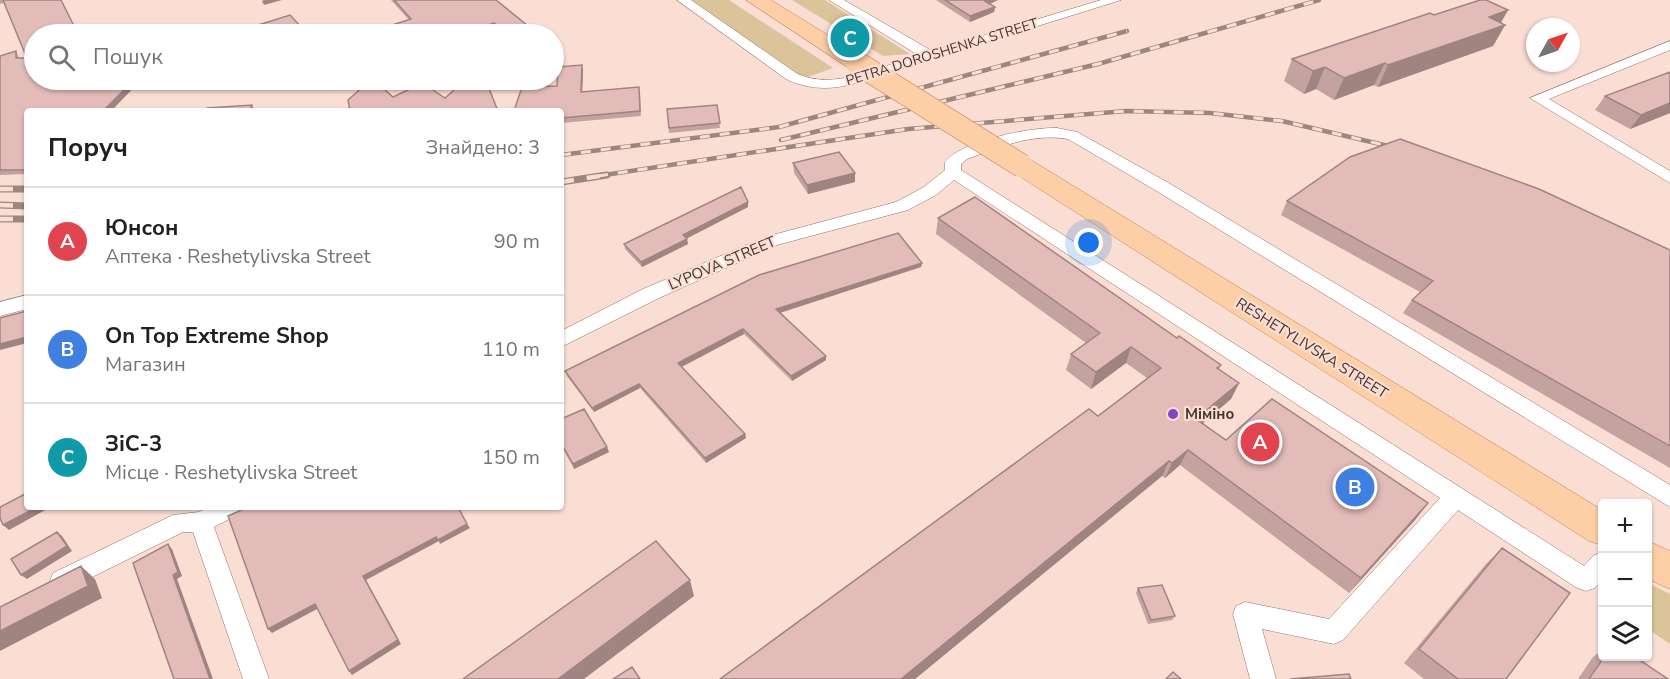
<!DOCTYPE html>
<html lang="uk">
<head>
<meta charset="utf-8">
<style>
	:root { --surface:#fff; --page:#f2f2f2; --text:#202124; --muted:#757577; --line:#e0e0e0; --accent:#7c3aed }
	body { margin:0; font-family:"Nunito Sans",sans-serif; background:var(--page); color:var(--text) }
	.controls { position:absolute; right:18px; bottom:18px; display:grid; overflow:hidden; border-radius:6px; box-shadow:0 2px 4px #0004 }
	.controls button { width:54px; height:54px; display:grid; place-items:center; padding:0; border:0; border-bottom:2px solid var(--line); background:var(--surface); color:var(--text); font:30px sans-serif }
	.compass { position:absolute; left:1526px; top:18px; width:54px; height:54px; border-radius:50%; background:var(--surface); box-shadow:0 2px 4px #0004; rotate:50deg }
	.you { position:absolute; left:1089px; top:243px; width:21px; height:21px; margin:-15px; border:4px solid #fff; border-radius:50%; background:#1a73e8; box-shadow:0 0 0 9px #1a73e833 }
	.badge { display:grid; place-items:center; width:39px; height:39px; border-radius:50%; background:var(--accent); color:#fff; font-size:20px; font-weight:700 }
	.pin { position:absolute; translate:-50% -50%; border:3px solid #fff; box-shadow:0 2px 6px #0006 }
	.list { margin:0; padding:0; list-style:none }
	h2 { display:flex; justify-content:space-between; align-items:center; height:78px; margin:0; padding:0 24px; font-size:26px }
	h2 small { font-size:20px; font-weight:400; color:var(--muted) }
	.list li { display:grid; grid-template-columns:39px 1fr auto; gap:18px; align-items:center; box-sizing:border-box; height:108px; padding:0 24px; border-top:2px solid var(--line) }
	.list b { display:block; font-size:22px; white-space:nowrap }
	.list p { margin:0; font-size:20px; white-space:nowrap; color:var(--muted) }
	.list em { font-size:20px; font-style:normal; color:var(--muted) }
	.icon { flex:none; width:33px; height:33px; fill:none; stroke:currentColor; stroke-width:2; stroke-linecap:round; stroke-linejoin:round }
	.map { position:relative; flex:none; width:1670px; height:679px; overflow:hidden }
	.search { position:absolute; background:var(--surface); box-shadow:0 2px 4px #0004; left:24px; top:24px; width:540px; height:66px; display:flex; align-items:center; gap:15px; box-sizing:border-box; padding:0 21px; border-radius:33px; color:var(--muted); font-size:22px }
	.panel { position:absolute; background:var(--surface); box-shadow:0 2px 4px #0004; left:24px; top:108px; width:540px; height:402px; border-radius:6px }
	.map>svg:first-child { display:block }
	.green { fill:#dbc49a }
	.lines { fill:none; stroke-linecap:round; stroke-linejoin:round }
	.street-casing { stroke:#927165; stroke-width:1 }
	.primary-casing { stroke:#bb8558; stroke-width:1 }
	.street { fill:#fff; fill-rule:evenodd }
	.primary { fill:#fccfa7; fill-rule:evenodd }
	.rail-far1-casing { stroke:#9c877f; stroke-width:4.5 }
	.rail-casing { stroke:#9c877f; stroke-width:7 }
	.rail-far1 { stroke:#fbded3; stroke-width:3; stroke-dasharray:10; stroke-linecap:butt }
	.rail { stroke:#fbded3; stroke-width:4.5; stroke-dasharray:13; stroke-linecap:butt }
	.primary-bridge-casing { stroke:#bb8558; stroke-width:24; stroke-linecap:butt }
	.primary-bridge { stroke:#fccfa7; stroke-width:23 }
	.wall { fill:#c3a2a0 }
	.shaded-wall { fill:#9f8482 }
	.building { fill:#e3bcba; stroke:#9f8482; stroke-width:1.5 }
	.poi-dot { fill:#7e48bf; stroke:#fbded3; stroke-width:2 }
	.labels { text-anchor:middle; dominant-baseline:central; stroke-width:4.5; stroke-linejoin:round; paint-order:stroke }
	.far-street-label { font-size:14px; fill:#453631; stroke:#fbded3 }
	.street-label { font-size:15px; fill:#453631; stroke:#fbded3 }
	.poi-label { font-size:15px; font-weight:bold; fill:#453631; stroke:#fbded3; text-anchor:start }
</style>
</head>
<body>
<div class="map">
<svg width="1670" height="679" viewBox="0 0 1670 679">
	<rect width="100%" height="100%" fill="#fbded3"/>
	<!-- green -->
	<path class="green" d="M689,0H729L833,68L808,77L801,76Z
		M792,0H825L910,54L883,56Z
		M1648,583L1670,594V644L1648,629Z"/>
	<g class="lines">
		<!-- street casing -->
		<g class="street-casing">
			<path id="street" d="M677,0H691L796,73C833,92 882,66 918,55L829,0H844L932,51L1101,0H1121L849,85C828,90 806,89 786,79Z
				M1670,41V50L1549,99L1670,171V183L1530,98Z
				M1057,128L1077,132L1167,182L1670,485V507L1155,190L1068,139C1031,133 1000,147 967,159L961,164V170L1584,566L1594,555L1602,553V579L1595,588L1586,591L1577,588L1458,510L1343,640L1334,644L1262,629L1276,679H1250L1233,614L1236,606L1245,602L1329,619L1440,498L954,180L936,195L908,210L777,245L657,299L561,347V331L643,289L765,237L896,202L924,187L945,170V162C961,141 1031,127 1057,128Z
				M27,295V309L0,316V302Z
				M209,507H242L239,514L214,527L269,679H243L193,532H183L62,592L53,589L50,581L53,573L173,515L199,512Z"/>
		</g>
		<!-- primary casing -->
		<g class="primary-casing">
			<path id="primary" d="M746,0H771L865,58L868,63L865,68H849Z
				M1022,158L1031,160L1602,510V545L1589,541L1013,172L1009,166L1013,160Z
				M1648,541L1670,551V589L1648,579Z"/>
		</g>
		<!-- street -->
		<use href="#street" class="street"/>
		<!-- primary -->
		<use href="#primary" class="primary"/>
		<!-- rail-far1 casing -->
		<g class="rail-far1-casing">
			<path id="rail-far1" d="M781,140L1098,64L1319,0
				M561,155L779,127L1127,31
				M598,176L908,129L1126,111L1210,113L1282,121L1401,149"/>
		</g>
		<!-- rail casing -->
		<g class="rail-casing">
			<path id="rail" d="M561,182L607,175
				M0,189H27
				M0,205L27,206
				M0,219H27"/>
		</g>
		<!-- rail-far1 -->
		<use href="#rail-far1" class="rail-far1"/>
		<!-- rail -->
		<use href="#rail" class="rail"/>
		<!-- primary-bridge casing -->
		<g class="primary-bridge-casing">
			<path id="primary-bridge" d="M857,63L1022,166"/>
		</g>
		<!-- primary-bridge -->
		<use href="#primary-bridge" class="primary-bridge"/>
	</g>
	<!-- wall -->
	<path class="wall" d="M0,0H62L34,34V80H141L111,111H27V174L0,175V56L16,51L19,58H27L4,3L0,4Z
		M391,0H496L538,34H504L495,28L476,34H364L409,20Z
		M936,0H998L990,4L995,7L994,12L970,22Z
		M1508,10L1501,23L1505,25L1493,46L1378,87L1374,85L1334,100L1316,89L1304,94L1284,81L1292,59L1434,15Z
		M583,70L582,92H640L641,116L561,123V111L557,86Z
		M1605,96L1670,113L1630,129L1595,110Z
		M717,105L720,128L669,133L667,109Z
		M793,163L855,173V182L808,194L794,173Z
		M1287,201L1670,250V468L1403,313L1412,300L1420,292L1281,215Z
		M748,207L686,238L688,244L642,267L625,249L624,244Z
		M938,218L1177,338L1221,365L1219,369L1239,383L1231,399L1203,423L1226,440L1428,503L1349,593L1180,465L1165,478L1162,476L915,679H720L1098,416L1147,378L1126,363L1091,389L1066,370L1071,354L1086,343L936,234Z
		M922,263L921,267L780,313L826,356V360L792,381L744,334L682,367L745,434L746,438L706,463L640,388L594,412L567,376L565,371Z
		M561,419L609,452L574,469L561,445Z
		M1502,548L1506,679H1424L1404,663L1486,564Z
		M1138,588L1175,616L1172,620L1148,624L1136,593Z
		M1602,650V657H1635L1668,679H1578L1593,657Z"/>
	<!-- shaded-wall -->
	<path class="shaded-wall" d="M264,0H282L264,5L262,1Z
		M986,0H998L984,6L985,1Z
		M995,7L994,12L970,22V16Z
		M1508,10L1498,27L1505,25L1493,46L1378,87L1388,65L1489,17Z
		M494,23L495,28L476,34H461Z
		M304,30L306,34H289Z
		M34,53V59L29,60L26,56Z
		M1385,63L1374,85L1334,100L1344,78Z
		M582,65L583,70L582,97L581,92Z
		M1325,67L1316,89L1304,94L1313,71Z
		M134,80H141L111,111H103Z
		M1670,103V113L1630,129L1641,115Z
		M252,105L254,109L253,111H249Z
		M855,173V182L808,194L807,185Z
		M748,202V207L684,240L683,235Z
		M687,239L688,244L642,267L641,262Z
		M922,263L921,267L776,314V309Z
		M743,329L744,334L679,368L678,363Z
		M27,337V343L0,350V344Z
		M1131,347L1126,363L1091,389L1096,372Z
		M826,356V360L792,381L791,376Z
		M1239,383L1231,399L1189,435L1196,419Z
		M639,384L640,388L594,412L592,408Z
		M745,434L746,438L706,463L705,458Z
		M607,447L609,452L574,469L573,464Z
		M1188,450L1180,465L1165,478L1172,463Z
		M1169,461L1162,476L915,679H901Z
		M1428,503L1416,519L1349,593L1361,578Z
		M37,507H46L47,509L9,530L3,525Z
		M467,524L470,528L440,544L439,541L366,580L401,644L352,675L349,671L363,576L436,537Z
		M57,532L62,536L72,551L27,579L21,575Z
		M168,544L172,549L182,576L177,579L213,679H210L173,575Z
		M81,566L95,579L102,598L0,651V631Z
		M690,580L694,596L584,679H558Z
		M315,604L319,608L272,633L268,629Z"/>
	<!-- building -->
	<path class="building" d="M3,0H61L78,34H34V53L26,56Z
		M394,0H496L538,34H508L494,23L461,34H364L411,19Z
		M945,0H986L985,1L995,7L970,16Z
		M1480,0H1486L1508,10L1489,17L1505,25L1388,65L1385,63L1344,78L1325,67L1313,71L1292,59L1430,13L1434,15Z
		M290,15L304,30L289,34H230Z
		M16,51V58H34V80H134L103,111H27V170H0V56Z
		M582,65L581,92L639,87L640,111L561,118V111H514L522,87L557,86L558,67Z
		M1670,72V103L1641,115L1605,96Z
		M480,82L488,86L498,111H350L348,100L365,85L385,90L393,97L414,87L427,86L445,98L460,85Z
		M252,105L249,111H205L207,108Z
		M717,105L720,123L669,128L667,109Z
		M1400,139L1539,189L1670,250V446L1412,300L1433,281L1287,201L1350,157Z
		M839,152L855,173L807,185L793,163Z
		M741,187L748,202L683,235L687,239L641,262L624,244Z
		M975,197L1177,338L1179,336L1221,365L1217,368L1239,383L1196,419L1226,440L1272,399L1428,503L1361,578L1188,450L1172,463L1169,461L901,679H720L1089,409L1098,416L1161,368L1131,347L1096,372L1071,354L1100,333L938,218Z
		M898,233L922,263L776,309L826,356L791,376L743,329L678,363L745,434L705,458L639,384L592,408L565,371L759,275Z
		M27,311V337L0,344V318Z
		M584,409L607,447L573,464L561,443V419Z
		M27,493V507H37L3,525L0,518V507Z
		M248,507H458L467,524L438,540L436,537L363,576L398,640L349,671L315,604L268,629L228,516Z
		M57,532L67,546L21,575L11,559Z
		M656,541L690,580L558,679H463Z
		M168,544L178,572L173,575L210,679H174L133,563Z
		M1502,548L1570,593L1506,679H1458L1419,649Z
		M81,566L88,586L0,631V607Z
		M1162,585L1175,616L1151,620L1138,588Z
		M1604,657H1635L1668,679H1589Z
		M632,667L640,679H613Z
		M1173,672L1181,679H1166Z
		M1349,674L1351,679H1290Z"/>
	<!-- markers -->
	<circle class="poi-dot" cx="1173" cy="414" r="6"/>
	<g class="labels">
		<!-- far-street labels -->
		<g class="far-street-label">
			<text transform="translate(942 52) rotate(-17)">PETRA DOROSHENKA STREET</text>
		</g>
		<!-- street labels -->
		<g class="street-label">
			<text transform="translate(722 263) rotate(-23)">LYPOVA STREET</text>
			<text transform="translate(1312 348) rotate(32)">RESHETYLIVSKA STREET</text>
		</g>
		<!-- poi labels -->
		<g class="poi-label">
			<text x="1185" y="414">Міміно</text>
		</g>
	</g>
</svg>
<div class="controls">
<button>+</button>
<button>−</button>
<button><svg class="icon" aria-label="layers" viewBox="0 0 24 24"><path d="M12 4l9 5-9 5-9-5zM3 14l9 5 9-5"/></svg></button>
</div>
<svg class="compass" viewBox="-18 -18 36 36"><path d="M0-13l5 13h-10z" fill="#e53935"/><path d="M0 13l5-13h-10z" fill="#757577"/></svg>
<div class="you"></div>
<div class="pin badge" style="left:1260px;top:442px;background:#e0444e">A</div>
<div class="pin badge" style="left:1355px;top:487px;background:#3f7fe0">B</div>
<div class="pin badge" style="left:850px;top:38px;background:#0f9aa8">C</div>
<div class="search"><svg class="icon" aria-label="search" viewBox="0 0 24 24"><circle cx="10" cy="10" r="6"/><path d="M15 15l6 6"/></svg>Пошук</div>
<section class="panel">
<h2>Поруч<small>Знайдено: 3</small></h2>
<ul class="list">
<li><span class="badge" style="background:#e0444e">A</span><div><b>Юнсон</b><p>Аптека · Reshetylivska Street</p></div><em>90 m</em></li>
<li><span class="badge" style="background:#3f7fe0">B</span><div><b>On Top Extreme Shop</b><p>Магазин</p></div><em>110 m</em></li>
<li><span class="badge" style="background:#0f9aa8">C</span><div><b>ЗіС-3</b><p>Місце · Reshetylivska Street</p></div><em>150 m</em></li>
</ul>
</section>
</div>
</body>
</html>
